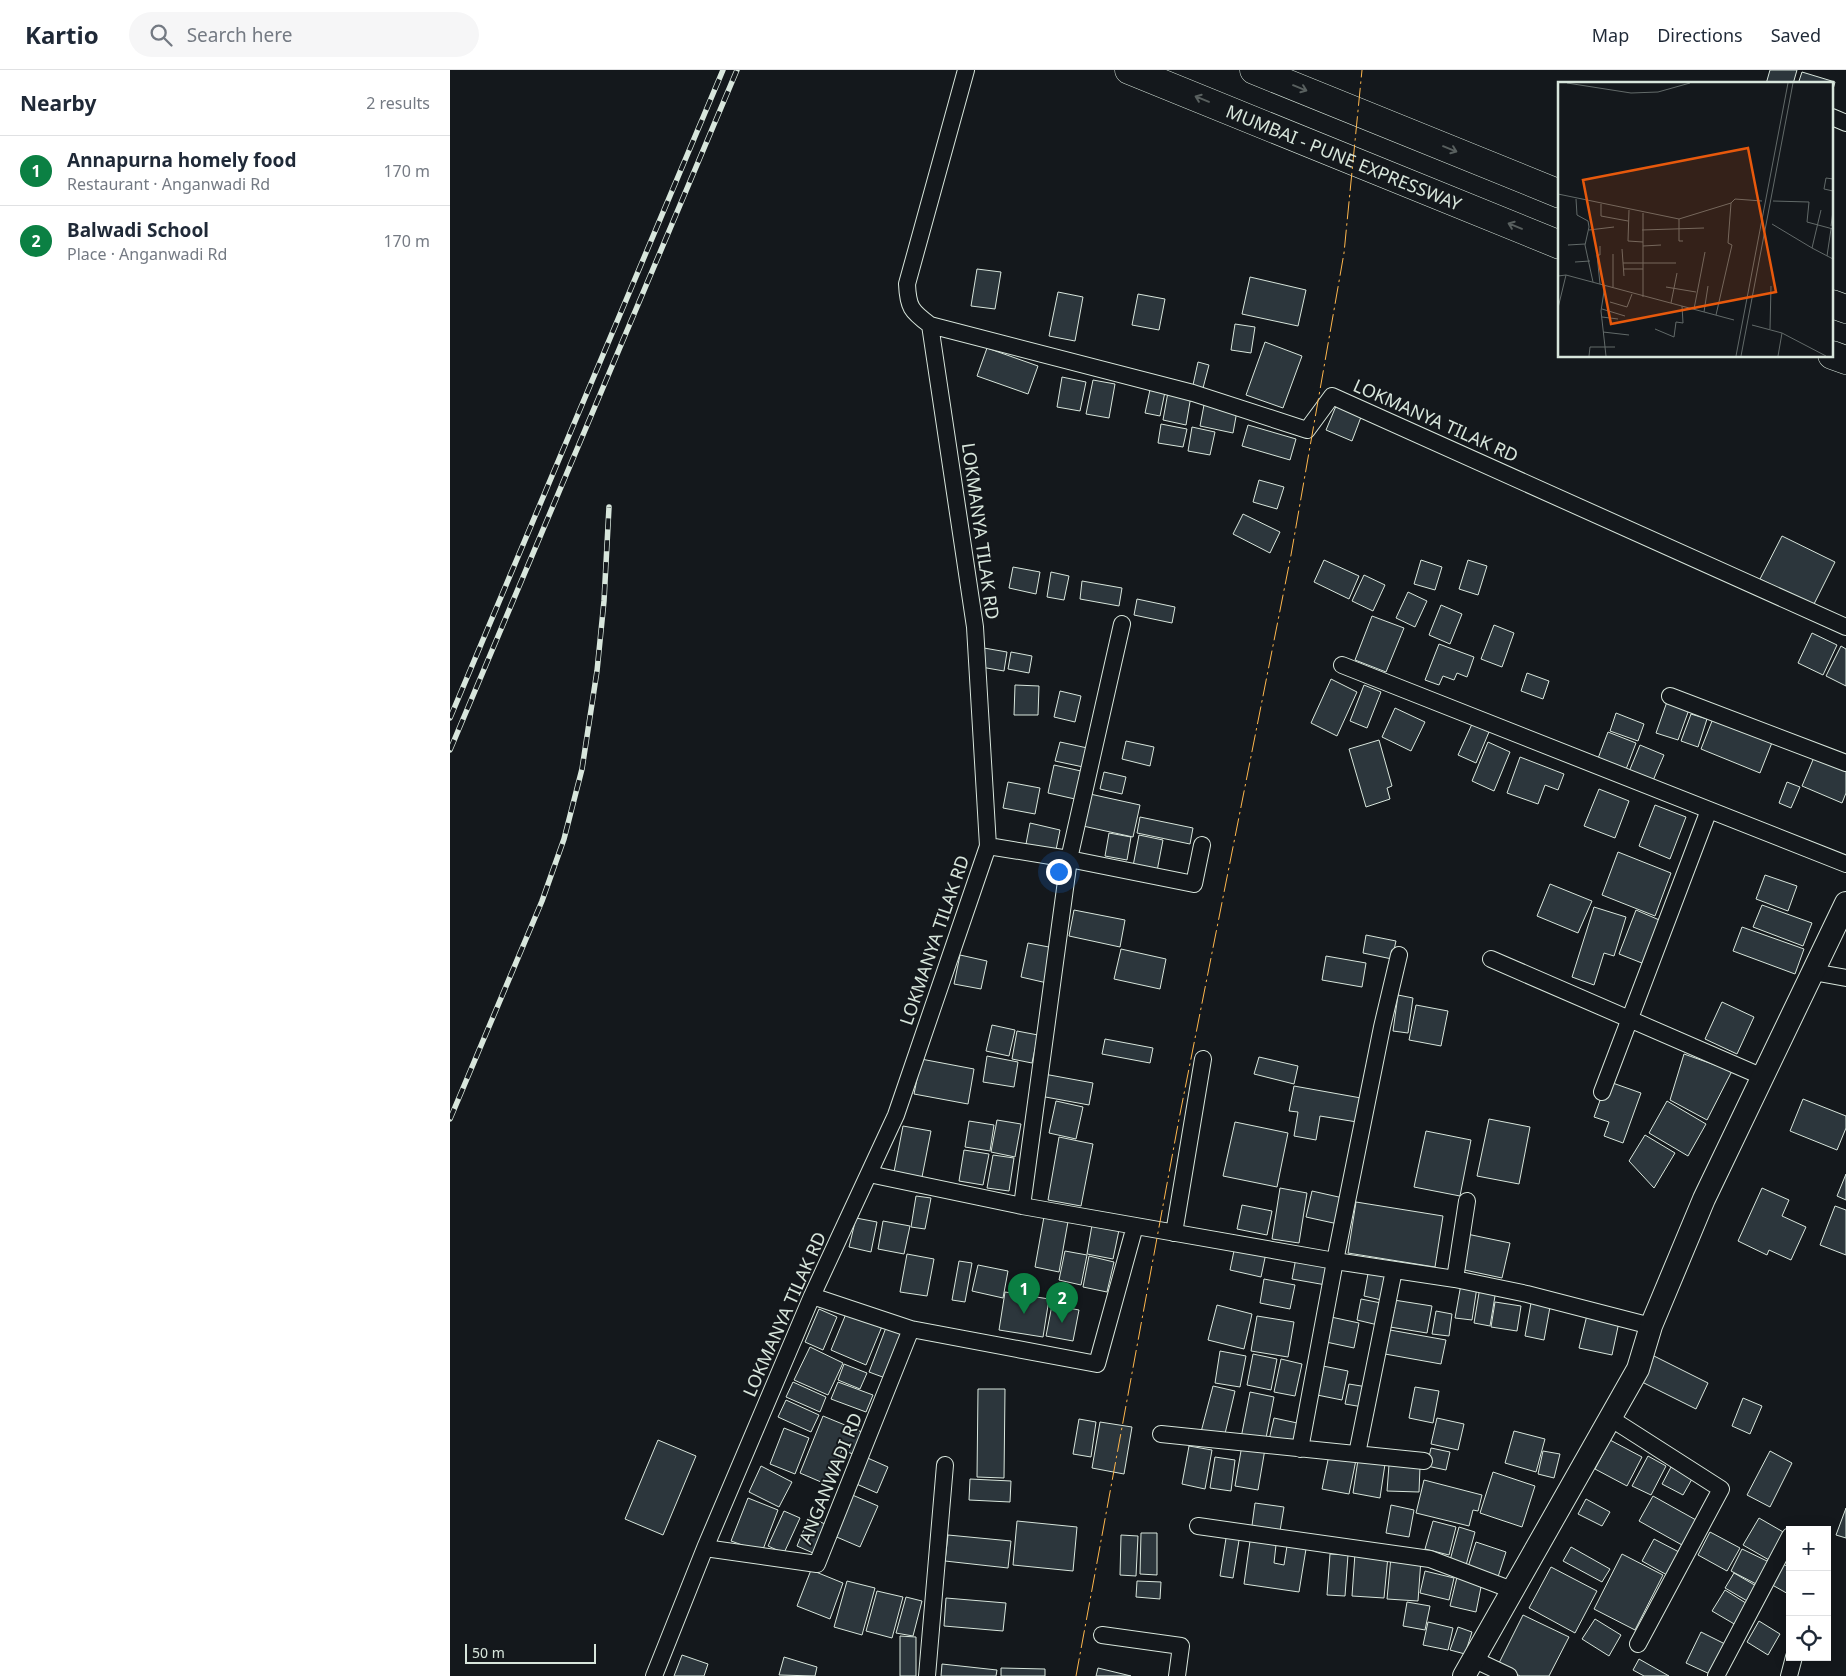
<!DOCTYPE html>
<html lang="en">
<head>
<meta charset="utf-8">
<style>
	:root { --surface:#fff; --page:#f6f6f7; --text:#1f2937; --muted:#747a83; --line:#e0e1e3; --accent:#0b8043 }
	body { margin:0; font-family:"Noto Sans",sans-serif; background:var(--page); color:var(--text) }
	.controls { position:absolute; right:15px; bottom:15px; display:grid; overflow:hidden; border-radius:0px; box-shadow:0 2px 12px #0003 }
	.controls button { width:45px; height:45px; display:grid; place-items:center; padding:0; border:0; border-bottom:1px solid var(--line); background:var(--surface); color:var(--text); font:25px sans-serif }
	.scale { position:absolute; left:15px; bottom:12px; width:131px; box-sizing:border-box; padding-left:5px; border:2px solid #d8e6dc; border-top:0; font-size:14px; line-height:18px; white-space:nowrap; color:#d8e6dc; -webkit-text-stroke:4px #14181c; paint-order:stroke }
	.you { position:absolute; left:608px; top:801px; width:18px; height:18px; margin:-12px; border:4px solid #fff; border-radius:50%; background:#1a73e8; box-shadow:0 0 0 8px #1a73e833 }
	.badge { display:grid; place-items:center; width:32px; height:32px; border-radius:50%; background:var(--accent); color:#fff; font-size:16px; font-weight:700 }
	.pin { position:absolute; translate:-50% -41px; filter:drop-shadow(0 1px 2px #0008) }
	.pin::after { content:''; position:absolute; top:26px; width:18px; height:15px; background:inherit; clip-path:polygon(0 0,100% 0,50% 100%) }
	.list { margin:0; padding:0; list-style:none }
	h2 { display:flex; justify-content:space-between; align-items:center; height:65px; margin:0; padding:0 20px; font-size:21px }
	h2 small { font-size:16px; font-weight:400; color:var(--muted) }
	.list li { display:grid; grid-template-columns:32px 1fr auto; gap:15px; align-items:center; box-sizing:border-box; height:70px; padding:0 20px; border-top:1px solid var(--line) }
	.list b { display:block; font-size:19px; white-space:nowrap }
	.list p { margin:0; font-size:16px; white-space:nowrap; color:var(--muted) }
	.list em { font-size:16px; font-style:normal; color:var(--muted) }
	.icon { flex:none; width:28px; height:28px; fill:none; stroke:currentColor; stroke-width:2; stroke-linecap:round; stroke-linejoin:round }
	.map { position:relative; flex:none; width:1396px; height:1606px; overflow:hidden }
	header { display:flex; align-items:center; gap:30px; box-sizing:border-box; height:70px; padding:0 25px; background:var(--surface); border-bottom:1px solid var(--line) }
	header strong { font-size:24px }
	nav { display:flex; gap:28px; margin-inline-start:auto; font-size:18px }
	.search { width:350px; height:45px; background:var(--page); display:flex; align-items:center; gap:12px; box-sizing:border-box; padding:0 18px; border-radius:28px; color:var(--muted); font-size:19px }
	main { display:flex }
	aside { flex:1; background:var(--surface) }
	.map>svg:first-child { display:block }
	.building { fill:#2c363c; stroke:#d8e6dc }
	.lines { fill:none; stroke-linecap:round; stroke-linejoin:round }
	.street-casing { stroke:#d8e6dc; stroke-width:18 }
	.secondary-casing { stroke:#d8e6dc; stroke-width:24 }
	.highway-casing { stroke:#d8e6dc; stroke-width:29 }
	.street { stroke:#14181c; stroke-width:16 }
	.secondary { stroke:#14181c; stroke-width:22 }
	.highway { stroke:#14181c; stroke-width:28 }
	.rail-casing { stroke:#d8e6dc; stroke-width:5.5 }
	.rail { stroke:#14181c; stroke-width:4; stroke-dasharray:11; stroke-linecap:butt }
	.power { stroke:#ffb74d; stroke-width:1; stroke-dasharray:18 4 2.5 4; stroke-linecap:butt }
	.oneway { stroke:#59605f }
	.labels { text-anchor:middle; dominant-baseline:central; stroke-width:4; stroke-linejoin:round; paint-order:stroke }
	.street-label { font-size:18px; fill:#d8e6dc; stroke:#14181c }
	.inset-road { fill:none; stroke:#626a69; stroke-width:1 }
	.view { fill:#e8590c; fill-opacity:0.15; stroke:#e8590c; stroke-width:2.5 }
	.inset-edge { fill:none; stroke:#d8e6dc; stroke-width:2.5 }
</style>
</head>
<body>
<header>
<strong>Kartio</strong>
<div class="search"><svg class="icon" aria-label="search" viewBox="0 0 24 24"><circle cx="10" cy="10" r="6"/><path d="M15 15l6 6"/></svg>Search here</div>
<nav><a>Map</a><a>Directions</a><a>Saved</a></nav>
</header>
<main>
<aside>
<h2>Nearby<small>2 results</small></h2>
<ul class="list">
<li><span class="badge">1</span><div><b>Annapurna homely food</b><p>Restaurant · Anganwadi Rd</p></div><em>170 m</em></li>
<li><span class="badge">2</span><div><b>Balwadi School</b><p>Place · Anganwadi Rd</p></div><em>170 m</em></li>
</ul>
</aside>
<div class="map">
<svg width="1396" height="1606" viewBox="0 0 1396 1606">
	<rect width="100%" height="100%" fill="#14181c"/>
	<!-- building -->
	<path class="building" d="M1320,0H1347L1343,14H1316Z
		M1352,2L1385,12L1382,23V14H1348Z
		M527,199L551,202L545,239L521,236Z
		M800,207L856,220L848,256L792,244Z
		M608,222L633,227L625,271L599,266Z
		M688,224L715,229L709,260L682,255Z
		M785,254L805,257L801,283L781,280Z
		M815,272L852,286L833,338L796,325Z
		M537,278L588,296L578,324L527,306Z
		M748,292L759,295L753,318L743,315Z
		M612,307L636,312L630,341L607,337Z
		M643,310L665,314L659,348L636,344Z
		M701,315L716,317L710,346L695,343Z
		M718,322L741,326L736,355L713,350Z
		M754,335L787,341L783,363L750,356Z
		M886,336L911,347L902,371L876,360Z
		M711,354L737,359L733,377L708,373Z
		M798,355L846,369L840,390L792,376Z
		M742,357L765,362L760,385L738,381Z
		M809,410L834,417L827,439L803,432Z
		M793,444L830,462L820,483L783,464Z
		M1332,466L1385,492L1363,536L1310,509Z
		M874,490L909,506L899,529L864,512Z
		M971,490L992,497L985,520L964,514Z
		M1018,490L1037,496L1028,525L1009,519Z
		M563,497L590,502L586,524L559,518Z
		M601,502L619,506L614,530L597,527Z
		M914,505L935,515L923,541L902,531Z
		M632,511L672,518L669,536L630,529Z
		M958,522L977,531L965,557L946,548Z
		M687,529L725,537L722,553L684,545Z
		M991,535L1012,544L1000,574L979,565Z
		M922,546L954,558L936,602L905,590Z
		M1044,555L1064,563L1052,597L1031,589Z
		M1362,563L1387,575L1373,605L1348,593Z
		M989,574L1024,587L1017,607L1007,603L1004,610L993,606L989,615L975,610Z
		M1391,576L1396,579V616L1376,606Z
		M534,578L557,582L554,601L531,597Z
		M561,582L582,586L579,603L558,599Z
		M1077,603L1099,611L1093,629L1071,621Z
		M881,609L907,622L887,666L861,653Z
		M565,615L589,616L588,645H564Z
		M914,615L931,622L917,658L900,651Z
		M610,621L631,626L625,652L604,647Z
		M1219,626L1241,634L1228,670L1206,663Z
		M945,638L975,652L961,681L932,667Z
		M1166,643L1194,654L1188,671L1160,661Z
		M1241,644L1257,649L1248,677L1231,671Z
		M1264,646L1323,670L1310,703L1251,679Z
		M1022,654L1039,662L1026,693L1008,685Z
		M1158,662L1186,673L1175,702L1147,691Z
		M929,670L942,716L937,718L940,729L916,737L899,679Z
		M676,671L704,677L700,696L672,689Z
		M610,672L642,679L638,698L605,691Z
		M1038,672L1060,682L1044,721L1022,711Z
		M1190,675L1214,685L1202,713L1178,704Z
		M1365,685L1396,698V723L1392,733L1352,716Z
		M1070,687L1114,704L1108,720L1095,715L1088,734L1057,723Z
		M604,695L631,701L625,729L598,723Z
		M654,702L676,707L672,724L650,719Z
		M558,712L590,718L585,744L553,738Z
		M1337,712L1350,717L1341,738L1329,733Z
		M1149,719L1179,731L1165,768L1134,756Z
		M640,724L690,735L683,767L633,756Z
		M1205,735L1236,747L1220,789L1189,776Z
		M690,747L743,758L740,774L687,763Z
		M580,753L610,760L606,780L576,774Z
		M659,763L681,767L677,790L655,786Z
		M689,765L713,770L707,801L683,796Z
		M1168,782L1221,803L1205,846L1152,825Z
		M1315,805L1347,816L1338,841L1306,829Z
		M1100,814L1142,831L1128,863L1087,846Z
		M1312,835L1362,853L1353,876L1303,857Z
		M1144,837L1176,847L1164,886L1154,883L1144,915L1122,907Z
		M624,840L675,850L670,877L619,866Z
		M1186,840L1214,852L1197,895L1169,884Z
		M1292,857L1354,879L1345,904L1283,881Z
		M916,865L946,871L942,889L913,883Z
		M578,873L604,878L597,913L571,907Z
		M671,879L716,889L710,919L664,909Z
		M510,885L537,891L531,919L504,914Z
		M876,886L916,893L912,917L872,910Z
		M948,925L963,928L958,963L943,961Z
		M1272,932L1304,947L1287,984L1255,969Z
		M966,935L998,941L991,976L959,970Z
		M542,955L565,960L559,986L536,981Z
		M567,961L588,965L582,993L562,989Z
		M655,969L703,978L700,993L652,984Z
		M1234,984L1282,1001L1257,1050L1220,1030Z
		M537,986L568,992L564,1017L533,1012Z
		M809,987L848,996L844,1014L804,1004Z
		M471,989L524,999L518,1034L464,1024Z
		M594,1004L643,1013L639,1035L590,1026Z
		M1157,1011L1191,1023L1173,1073L1154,1066L1159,1052L1144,1047Z
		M844,1016L911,1028L907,1052L870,1046L866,1070L844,1066L848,1042L839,1041Z
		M1353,1029L1396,1046V1058L1387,1080L1340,1061Z
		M606,1031L633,1037L626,1069L599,1063Z
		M1217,1031L1256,1054L1238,1086L1199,1063Z
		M1039,1049L1080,1057L1069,1114L1027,1106Z
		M547,1050L571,1054L565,1087L541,1082Z
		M519,1051L544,1055L540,1081L515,1077Z
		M785,1052L838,1063L827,1117L773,1106Z
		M453,1056L481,1061L472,1107L444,1102Z
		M976,1061L1021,1070L1010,1126L964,1117Z
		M1195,1065L1225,1083L1204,1118L1179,1091Z
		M609,1067L643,1074L631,1136L598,1130Z
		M514,1080L539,1084L533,1115L509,1111Z
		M543,1085L564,1088L559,1121L537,1118Z
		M1396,1104V1130L1387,1126Z
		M830,1118L857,1123L849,1173L822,1169Z
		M1312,1118L1339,1130L1332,1146L1356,1157L1341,1190L1319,1180L1317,1185L1288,1171Z
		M862,1121L893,1128L888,1154L856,1147Z
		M466,1126L481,1128L475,1159L461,1157Z
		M906,1132L993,1146L985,1197L898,1183Z
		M792,1135L822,1141L817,1165L787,1159Z
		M1385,1136L1396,1140V1185L1370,1175Z
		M595,1141L619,1146L609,1202L585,1197Z
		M406,1148L427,1152L421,1182L399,1177Z
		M433,1151L460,1156L454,1184L428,1179Z
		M642,1155L669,1160L663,1189L637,1184Z
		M1017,1164L1060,1173L1052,1208L1010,1199Z
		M785,1176L816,1183L811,1207L780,1200Z
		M615,1181L637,1185L631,1215L609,1210Z
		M457,1184L484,1189L477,1226L450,1222Z
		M639,1186L664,1192L657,1222L633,1217Z
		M846,1188L880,1195L876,1215L842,1209Z
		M509,1191L522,1193L515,1232L502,1230Z
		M528,1195L558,1201L553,1228L522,1221Z
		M919,1198L942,1203L936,1231L914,1226Z
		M814,1209L845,1215L840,1239L810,1233Z
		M1011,1214L1027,1217L1022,1250L1005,1248Z
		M1030,1217L1046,1220L1040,1256L1024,1253Z
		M555,1222L599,1229L593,1267L549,1260Z
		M911,1229L936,1234L932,1256L907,1250Z
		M944,1230L982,1236L977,1263L940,1257Z
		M1045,1232L1071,1236L1067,1261L1041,1257Z
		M1081,1233L1100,1237L1094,1270L1075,1266Z
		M602,1235L629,1240L623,1271L596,1266Z
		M767,1235L802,1244L794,1279L758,1270Z
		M369,1239L387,1247L373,1280L355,1272Z
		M398,1239L433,1254L416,1295L381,1280Z
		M986,1241L1002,1244L999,1266L982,1264Z
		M1137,1245L1169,1252L1162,1285L1129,1278Z
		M807,1246L844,1252L838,1287L801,1281Z
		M881,1247L909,1253L904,1278L876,1272Z
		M437,1255L455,1262L438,1309L419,1302Z
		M940,1260L996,1270L991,1294L935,1284Z
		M360,1277L393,1293L378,1325L344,1310Z
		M770,1281L796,1286L790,1317L765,1313Z
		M803,1284L827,1289L821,1320L797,1315Z
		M1204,1286L1258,1313L1246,1339L1192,1312Z
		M831,1289L852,1294L845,1326L824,1322Z
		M394,1294L417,1303L410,1319L388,1310Z
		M873,1296L898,1301L892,1330L867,1325Z
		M343,1312L376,1327L370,1342L336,1327Z
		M388,1312L423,1325L416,1342L381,1329Z
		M899,1314L917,1317L913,1337L895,1334Z
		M763,1316L785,1321L774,1368L751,1362Z
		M965,1317L989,1321L983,1353L959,1348Z
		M528,1319H555L554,1408L527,1407Z
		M800,1322L824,1327L815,1373L791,1368Z
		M1293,1328L1312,1336L1300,1364L1282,1356Z
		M336,1330L369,1345L361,1362L328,1347Z
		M373,1346L412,1362L403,1384L392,1380L378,1415L350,1403Z
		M824,1348L852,1354L847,1376L819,1370Z
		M987,1348L1014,1354L1008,1380L981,1374Z
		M629,1349L646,1352L641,1387L623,1384Z
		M650,1352L682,1357L674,1404L642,1398Z
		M334,1358L359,1368L345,1404L320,1394Z
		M1064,1361L1095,1369L1086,1402L1055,1393Z
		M208,1370L246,1386L213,1465L175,1449Z
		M1160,1370L1192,1387L1177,1416L1145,1399Z
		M792,1375L815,1379L808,1420L785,1416Z
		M739,1376L762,1380L755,1419L732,1414Z
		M981,1378L1000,1382L996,1400L977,1396Z
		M1093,1381L1110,1384L1104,1408L1088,1404Z
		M1320,1381L1342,1393L1320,1437L1297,1425Z
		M879,1385L906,1390L899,1424L872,1419Z
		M413,1386L438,1397L427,1423L402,1412Z
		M1198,1386L1216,1396L1201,1425L1182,1416Z
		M765,1387L785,1390L781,1421L760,1418Z
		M908,1390L935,1394L930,1428L903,1423Z
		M939,1395L970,1397L969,1422L937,1421Z
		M311,1396L342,1412L329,1437L299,1422Z
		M1221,1397L1242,1409L1233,1425L1212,1414Z
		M1043,1402L1085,1416L1072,1457L1030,1443Z
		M520,1409L561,1411L560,1432L519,1430Z
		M974,1410L1032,1425L1028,1441L1023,1440L1019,1456L966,1443Z
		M400,1424L428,1436L410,1477L382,1465Z
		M1203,1426L1246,1450L1232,1475L1189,1451Z
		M298,1428L328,1440L312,1482L281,1471Z
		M1136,1429L1160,1442L1152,1456L1128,1444Z
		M805,1433L834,1437L829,1467L801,1463Z
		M941,1435L964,1440L959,1467L936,1463Z
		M1396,1438V1468L1386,1465Z
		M334,1441L350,1448L334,1483L318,1476Z
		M359,1447L375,1454L363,1483L347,1476Z
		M1309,1448L1335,1463L1319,1490L1293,1475Z
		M567,1451L627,1457L623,1501L563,1495Z
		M983,1451L1006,1457L999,1485L975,1479Z
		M1009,1457L1025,1462L1015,1499L999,1494Z
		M777,1462L790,1464L783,1508L770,1506Z
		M1260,1462L1290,1478L1277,1501L1248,1485Z
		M691,1463H707V1505L690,1504Z
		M498,1465L561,1471L558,1498L495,1491Z
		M671,1465L688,1466L686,1506L670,1505Z
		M1204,1469L1229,1482L1217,1505L1192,1491Z
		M800,1471L826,1475L824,1493L834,1495L837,1476L856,1479L849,1522L794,1514Z
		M1026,1472L1056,1482L1047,1510L1017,1500Z
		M1121,1477L1160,1499L1152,1512L1113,1491Z
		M1292,1479L1319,1492L1308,1515L1281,1501Z
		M905,1483L938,1486L934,1528L902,1526Z
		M880,1484L898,1485L895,1526L877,1525Z
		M1172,1484L1213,1505L1185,1560L1144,1539Z
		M941,1487L971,1489L968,1531L937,1529Z
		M1328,1491L1340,1498V1525L1317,1512Z
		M1101,1497L1147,1521L1125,1563L1079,1538Z
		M361,1500L393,1513L380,1549L347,1536Z
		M975,1501L1004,1508L999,1530L970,1523Z
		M1284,1503L1308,1517L1299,1532L1275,1518Z
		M1007,1507L1032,1512L1026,1542L1000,1536Z
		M397,1511L425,1518L412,1565L384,1557Z
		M687,1511L711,1512L710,1529L686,1527Z
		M1275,1520L1299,1535L1286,1555L1262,1541Z
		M427,1521L453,1527L442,1568L416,1561Z
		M456,1527L472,1531L463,1566L446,1563Z
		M496,1528L556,1533L553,1561L494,1556Z
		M957,1532L980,1536L975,1560L953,1556Z
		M1073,1545L1119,1567L1099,1606H1070L1048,1595Z
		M1145,1549L1171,1565L1159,1586L1132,1569Z
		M1309,1551L1330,1564L1318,1585L1297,1572Z
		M978,1552L1003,1558L998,1580L973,1575Z
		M1008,1557L1022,1562L1015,1584L1000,1580Z
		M1251,1562L1277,1575L1262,1605L1236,1593Z
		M450,1566L466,1567V1606H450Z
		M232,1585L258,1594L254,1606H224Z
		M334,1587L367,1597L365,1606L329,1605Z
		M1189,1589L1219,1606H1194L1183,1600Z
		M492,1594L547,1600L546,1606H491Z
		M551,1598L595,1599V1606H551Z
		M648,1598L681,1606H646Z"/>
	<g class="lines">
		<!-- street casing -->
		<g class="street-casing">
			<path id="street" d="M1382,47L1396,53
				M480,255C461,241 458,237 457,214L516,0
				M892,595L1396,794
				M1220,626L1396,693
				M538,776L619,789L744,814L752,775
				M1041,889L1313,1007
				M1363,902L1396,908
				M1152,1022L1259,740
				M419,1104L572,1136L885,1191L1005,1209L1077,1224L1201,1256
				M572,1136L619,789L672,554
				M724,1163L753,989
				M1005,1209L1017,1131
				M362,1226L461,1259L647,1294L685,1156
				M1160,1348L1271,1419L1188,1574
				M711,1364L974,1391
				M850,1379L885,1191L932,957L949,885
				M907,1384L944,1200
				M748,1456L980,1489L1062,1520
				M255,1478L367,1494L461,1259
				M652,1565L731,1576L727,1606
				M1023,1589L1059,1606
				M204,1606L255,1478L362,1226L446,1045L538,776L525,557L480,255L743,323L857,360L882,326L1396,557
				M477,1606L495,1395
				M1266,1606L1340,1466
				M1339,1606L1344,1587"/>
		</g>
		<!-- secondary casing -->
		<g class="secondary-casing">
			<path id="secondary" d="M1014,1606L1188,1299L1201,1256L1254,1129L1396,833"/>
		</g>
		<!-- highway casing -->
		<g class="highway-casing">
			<g id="highway">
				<path id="s1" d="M679,0L1110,175"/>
				<path d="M804,0L1110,124"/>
				<path d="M1382,234L1396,239"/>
				<path d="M1382,285L1396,290"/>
			</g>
		</g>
		<!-- street -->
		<use href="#street" class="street"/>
		<!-- secondary -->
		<use href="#secondary" class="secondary"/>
		<!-- highway -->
		<use href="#highway" class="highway"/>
		<!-- rail casing -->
		<g class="rail-casing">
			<path id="rail" d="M0,648L273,0
				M0,680L287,0
				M0,1049L92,831L114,769L132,699L147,601L154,531L159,437"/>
		</g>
		<!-- rail -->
		<use href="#rail" class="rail"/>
		<!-- power -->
		<path class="power" d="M626,1606L729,1049L841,485L894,183L912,0"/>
	</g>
	<!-- one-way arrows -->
	<defs><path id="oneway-shaft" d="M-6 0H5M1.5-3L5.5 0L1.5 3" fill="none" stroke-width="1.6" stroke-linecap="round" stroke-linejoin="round" transform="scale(1.25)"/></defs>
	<g class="oneway">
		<use href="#oneway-shaft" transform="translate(850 18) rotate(22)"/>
		<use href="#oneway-shaft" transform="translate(752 29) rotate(-158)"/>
		<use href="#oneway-shaft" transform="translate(1000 79) rotate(22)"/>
		<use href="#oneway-shaft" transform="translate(1065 156) rotate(-158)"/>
	</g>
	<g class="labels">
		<!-- street labels -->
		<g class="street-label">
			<text stroke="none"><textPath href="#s1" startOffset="232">MUMBAI - PUNE EXPRESSWAY</textPath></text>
			<text transform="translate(986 350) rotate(24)">LOKMANYA TILAK RD</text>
			<text transform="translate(531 461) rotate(82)">LOKMANYA TILAK RD</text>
			<text transform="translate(484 870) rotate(-71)">LOKMANYA TILAK RD</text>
			<text transform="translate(334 1244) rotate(-66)">LOKMANYA TILAK RD</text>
			<text transform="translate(380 1408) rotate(-68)">ANGANWADI RD</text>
		</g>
	</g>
	<!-- overview -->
	<g transform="translate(1108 12)">
		<rect width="275" height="275" fill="#14181c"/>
		<path class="inset-road" d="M9,1L73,11L100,10L132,1M275,97L268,96L266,107L275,109M0,112L121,137L173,121L170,161L174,163L158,233M18,117L19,133L30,139L31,145L27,163L35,200M215,119L251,120L249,140L275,147M173,121L177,117L204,119M43,122V134L70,139M71,128L70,159L85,160M85,131V215M121,137V159H125M214,142L254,166L263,128M273,144L275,129M31,148L56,145M84,148L146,146M10,163L27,162M42,164V173H39L42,202M85,164L103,163M254,166L275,177M64,167L66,194M269,174L273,147M17,180L32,179M65,181H118M66,187H85M0,194L8,193L176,238M47,203L43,229L48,274M55,205V172M108,205L138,210M52,220L69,225L74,212M113,221L119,191M0,226L8,193M44,227L67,234M136,227L147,170M146,230L150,204M44,235L60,237M194,243L224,251L268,274M97,247L116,255L118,240L125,241L124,224M212,247L213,204M45,250L71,253M31,274L32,265H57M178,274L230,1M183,274L235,1M220,274L224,251"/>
		<path class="view" d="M190,66L218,210L53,242L25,98Z"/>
		<rect width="275" height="275" class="inset-edge"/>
	</g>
</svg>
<div class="controls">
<button>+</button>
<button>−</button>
<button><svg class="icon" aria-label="locate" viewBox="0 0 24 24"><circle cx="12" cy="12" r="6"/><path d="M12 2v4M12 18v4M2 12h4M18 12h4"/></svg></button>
</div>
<div class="scale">50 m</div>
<div class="you"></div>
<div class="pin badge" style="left:574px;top:1244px">1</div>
<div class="pin badge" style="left:612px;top:1253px">2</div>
</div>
</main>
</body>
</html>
